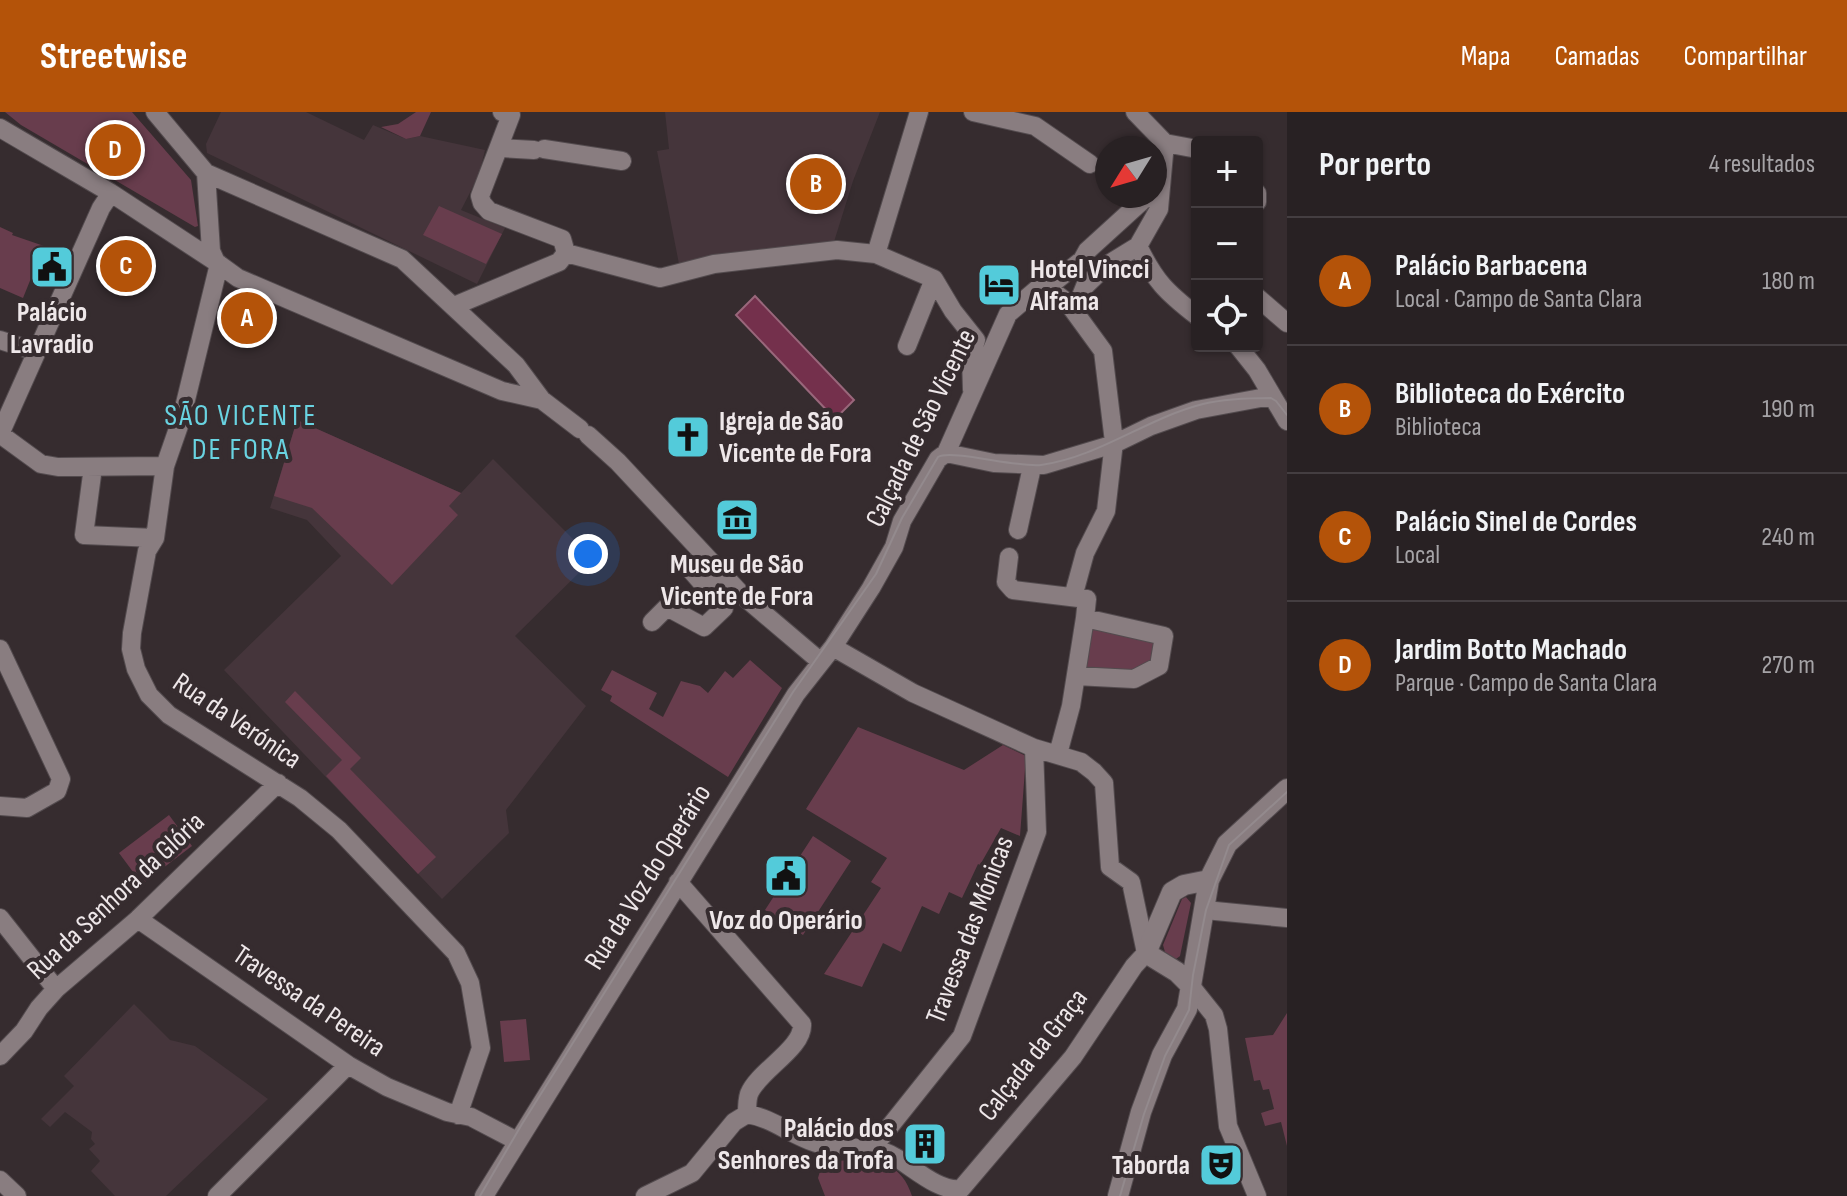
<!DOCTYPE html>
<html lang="pt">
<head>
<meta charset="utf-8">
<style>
	:root { --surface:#282123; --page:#342e30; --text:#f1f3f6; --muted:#a5a3a6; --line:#443e41; --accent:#b45309 }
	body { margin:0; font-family:"Sofia Sans Condensed",sans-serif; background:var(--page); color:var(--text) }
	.controls { position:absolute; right:24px; top:24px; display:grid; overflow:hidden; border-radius:8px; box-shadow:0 2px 6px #0004 }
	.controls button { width:72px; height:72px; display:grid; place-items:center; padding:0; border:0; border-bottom:2px solid var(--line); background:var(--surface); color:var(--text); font:40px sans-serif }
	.compass { position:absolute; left:1095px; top:24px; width:72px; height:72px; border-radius:50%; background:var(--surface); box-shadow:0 2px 6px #0004; rotate:233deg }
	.you { position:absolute; left:588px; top:442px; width:28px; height:28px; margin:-20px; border:6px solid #fff; border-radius:50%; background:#1a73e8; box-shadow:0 0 0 12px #1a73e833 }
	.badge { display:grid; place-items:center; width:52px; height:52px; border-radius:50%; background:var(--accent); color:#fff; font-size:26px; font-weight:700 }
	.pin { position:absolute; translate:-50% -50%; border:4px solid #fff; box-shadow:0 2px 8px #0006 }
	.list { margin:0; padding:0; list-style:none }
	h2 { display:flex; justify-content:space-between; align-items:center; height:104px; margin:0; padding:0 32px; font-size:34px }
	h2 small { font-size:26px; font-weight:400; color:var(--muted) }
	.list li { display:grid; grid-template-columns:52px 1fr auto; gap:24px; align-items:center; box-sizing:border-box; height:128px; padding:0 32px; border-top:2px solid var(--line) }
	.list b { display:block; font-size:30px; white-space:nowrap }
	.list p { margin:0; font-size:26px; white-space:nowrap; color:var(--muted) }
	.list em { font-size:26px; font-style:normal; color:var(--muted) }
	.icon { flex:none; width:44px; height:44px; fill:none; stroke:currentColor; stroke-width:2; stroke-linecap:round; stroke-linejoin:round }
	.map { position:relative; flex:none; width:1287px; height:1084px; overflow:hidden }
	header { display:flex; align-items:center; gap:48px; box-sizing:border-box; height:112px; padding:0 40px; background:var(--accent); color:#fff }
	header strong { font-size:38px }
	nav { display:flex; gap:44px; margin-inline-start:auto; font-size:28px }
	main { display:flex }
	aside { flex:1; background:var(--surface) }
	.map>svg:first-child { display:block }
	.built { fill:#45353b }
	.green { fill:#683d4d }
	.water { fill:#74304c; stroke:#99677b; stroke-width:2 }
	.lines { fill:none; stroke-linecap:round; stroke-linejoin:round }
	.street-casing { stroke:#534b4e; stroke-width:20 }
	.secondary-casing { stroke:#534b4e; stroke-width:22 }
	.street { stroke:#897d80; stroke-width:18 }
	.secondary { stroke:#897d80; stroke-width:20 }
	.tram { stroke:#938a8d; stroke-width:2 }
	.labels { text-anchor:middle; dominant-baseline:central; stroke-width:8; stroke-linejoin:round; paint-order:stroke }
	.poi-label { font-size:28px; font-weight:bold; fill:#eee7e9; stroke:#362c2f }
	.street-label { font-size:28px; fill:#eee7e9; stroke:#362c2f }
	.neighbourhood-label { font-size:30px; letter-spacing:2px; fill:#69d3e1; stroke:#362c2f }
</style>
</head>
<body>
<header>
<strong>Streetwise</strong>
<nav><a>Mapa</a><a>Camadas</a><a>Compartilhar</a></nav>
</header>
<main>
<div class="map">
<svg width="1287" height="1084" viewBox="0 0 1287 1084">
	<rect width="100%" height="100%" fill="#362c2f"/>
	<!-- built -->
	<path class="built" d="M221,0H306L364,28L373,13L406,27L420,24L485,38L479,63L461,98L505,116L477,172L207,41L206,32Z
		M665,0H880L853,69L833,133L679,152L657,39L669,37Z
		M297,308L461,381L493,347L593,447L515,524L586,594L506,698L509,721L442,787L224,558L341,444L307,408L270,396Z
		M134,892L170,928L195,934L268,987L166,1084H115L91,1059L100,1049L89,1037L95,1032L91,1027L92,1020L65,1000L50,1015L41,1007L74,974L64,964Z"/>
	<!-- green -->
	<path class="green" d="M5,0H132L191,68L198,114L195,115L21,13Z
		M416,0H431L420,24L406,27L381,15L398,12Z
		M439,94L502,122L486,152L423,123Z
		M0,115L13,121L12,123L44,134L23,186L0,176Z
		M297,308L461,381L449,394L458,403L392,473L312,396L274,384Z
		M1091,512L1160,529L1155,552L1138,563L1084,560Z
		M750,548L782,576L728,665L610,589L612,584L601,578L612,558L657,581L649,597L663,605L681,569L700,574L708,581L725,559L733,566Z
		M295,579L361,646L350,657L436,745L418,762L326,664L342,648L285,590Z
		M858,615L964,658L1003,633L1026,644L1020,724L1001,716L980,753L978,752L962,786L949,780L939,802L922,794L901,840L883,831L862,875L824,862L881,776L871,770L887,746L806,697Z
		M169,703L192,734L142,772L119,741Z
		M813,724L851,749L803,823L765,798Z
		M1186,785L1191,791L1180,844L1176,847L1165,840L1163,833L1182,787Z
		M1287,901V1034L1281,1010L1265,1014L1261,1001L1274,997L1269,977L1263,978L1260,968L1254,969L1245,926L1273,923Z
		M526,907L530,948L504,950L500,909Z
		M823,1049C862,1049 898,1040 912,1084H825L818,1066Z"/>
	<!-- water -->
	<path class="water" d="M755,184L854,288L835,307L736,203Z"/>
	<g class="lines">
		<!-- street casing -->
		<g class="street-casing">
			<path id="street" d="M155,0L206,61L402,147L516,253L542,288L580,317
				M973,0L1035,14L1090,52
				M1135,0L1165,31L1197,37
				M0,16L111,81L216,150
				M1165,31L1159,97L1138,134C1155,169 1166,180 1197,204
				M501,36L534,38
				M544,37L622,49
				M206,61L211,139L216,150L238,166L502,279L542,288
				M111,81L101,96L0,322L41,352L58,355L165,354
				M1257,81V90
				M566,141L660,166L714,152L837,138L876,142L934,167
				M876,142L919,0
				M219,152L181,308L165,354L155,426L147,439L132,521L131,537L136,557L149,583L169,603L300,686L339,718L456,841L470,871L481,936L458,1003
				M934,167L953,199L976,228L971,245L972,278
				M1048,175L1082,148L1087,139L1143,88L1152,84
				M1257,185L1287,211
				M454,194L559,150L566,141L562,127L489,99L482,91L480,84L511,3L502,0
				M1075,199L1085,174L1107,153L1138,134
				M0,228L37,240
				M907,234L934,167
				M1238,234L1257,258L1287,309
				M588,323L618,350L742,483L821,550
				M946,341L994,351L1044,353L1114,332L1151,314L1196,298L1266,285L1274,287
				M93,355L84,423L155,426
				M1018,418L1032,355
				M1009,445L1006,470L1013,478L1087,487L1085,506
				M652,510L667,495L704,515L724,496L689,456L696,450L710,466
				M0,537L61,667L57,679L27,696L0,694
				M1058,642L1071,594L1085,506L1164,524L1159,554L1134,567L1076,564
				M678,770L802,912C804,936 758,959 749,982C747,988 747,996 747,1002
				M1205,798L1287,806
				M0,806L56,877
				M138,807L348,953L387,975L447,1000L471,1005L517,1029
				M1190,873L1214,903L1218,917L1228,1014L1257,1084
				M0,944L24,919L39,896L56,877L138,807L278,671
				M871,1038L962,924L1037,720L1034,636
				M0,1068L17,1084
				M217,1084L348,953
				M484,1084L796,582L833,535L871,476L894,435L902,409L938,347L946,341L1008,202L1043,172L1068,191L1103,239L1114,330L1106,399L1085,441L1073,485
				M645,1084L692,1061L734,1010L747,1002C772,1006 791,1023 816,1031C841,1039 873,1031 895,1045C914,1056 939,1080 961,1077L1073,945L1134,854L1146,841L1131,770L1110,755L1104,671L1094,660L1081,650L1034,636L913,581L833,535"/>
		</g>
		<!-- secondary casing -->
		<g class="secondary-casing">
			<path id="secondary" d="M1190,873L1177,860L1146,841L1172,780L1184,773L1209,768
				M1118,1084L1141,1000L1162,943L1187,897L1209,768L1227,732L1287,677"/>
		</g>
		<!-- street -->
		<use href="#street" class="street"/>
		<!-- secondary -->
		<use href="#secondary" class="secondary"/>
		<!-- tram -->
		<path class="tram" d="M480,1084L522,1012L793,580L876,462L902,406L938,345C951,337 1018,356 1041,353C1099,345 1147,306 1203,292C1224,287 1249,286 1271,286L1276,289L1287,303
			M1120,1084L1144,1002L1165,944L1189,898L1193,863L1206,798L1229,733L1287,680"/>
	</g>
	<!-- icons -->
	<defs>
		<g id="civic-square" transform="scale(2.3)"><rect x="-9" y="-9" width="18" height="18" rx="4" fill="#53cbda" stroke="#362c2f"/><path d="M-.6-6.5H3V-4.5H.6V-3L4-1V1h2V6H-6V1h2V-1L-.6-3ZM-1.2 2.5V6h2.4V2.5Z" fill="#111"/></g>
		<g id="hotel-square" transform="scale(2.3)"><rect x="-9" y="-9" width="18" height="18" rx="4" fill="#53cbda" stroke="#362c2f"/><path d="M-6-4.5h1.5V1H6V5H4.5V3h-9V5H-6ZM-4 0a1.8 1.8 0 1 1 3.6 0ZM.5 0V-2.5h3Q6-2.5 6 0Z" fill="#111"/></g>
		<g id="church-square" transform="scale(2.3)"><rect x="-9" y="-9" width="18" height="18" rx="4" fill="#53cbda" stroke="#362c2f"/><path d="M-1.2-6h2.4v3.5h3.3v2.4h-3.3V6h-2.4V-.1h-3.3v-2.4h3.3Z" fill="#111"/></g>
		<g id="museum-square" transform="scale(2.3)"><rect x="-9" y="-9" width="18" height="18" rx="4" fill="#53cbda" stroke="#362c2f"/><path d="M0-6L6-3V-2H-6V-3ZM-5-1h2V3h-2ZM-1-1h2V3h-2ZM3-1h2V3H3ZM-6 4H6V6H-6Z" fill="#111"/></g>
		<g id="building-square" transform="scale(2.3)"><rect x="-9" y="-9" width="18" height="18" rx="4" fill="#53cbda" stroke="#362c2f"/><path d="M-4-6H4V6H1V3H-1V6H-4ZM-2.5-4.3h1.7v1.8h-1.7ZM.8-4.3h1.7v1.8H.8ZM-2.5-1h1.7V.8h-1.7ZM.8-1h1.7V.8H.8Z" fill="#111"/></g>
		<g id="theatre-square" transform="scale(2.3)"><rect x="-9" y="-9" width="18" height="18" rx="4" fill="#53cbda" stroke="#362c2f"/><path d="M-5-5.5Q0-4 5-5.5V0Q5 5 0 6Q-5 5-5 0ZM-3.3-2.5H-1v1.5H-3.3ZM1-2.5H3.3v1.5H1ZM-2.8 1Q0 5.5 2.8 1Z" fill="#111"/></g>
	</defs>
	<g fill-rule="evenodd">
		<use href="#civic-square" x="52" y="155"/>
		<use href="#hotel-square" x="999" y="173"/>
		<use href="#church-square" x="688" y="325"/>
		<use href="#museum-square" x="737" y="408"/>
		<use href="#civic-square" x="786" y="764"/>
		<use href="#building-square" x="925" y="1032"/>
		<use href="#theatre-square" x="1221" y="1053"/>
	</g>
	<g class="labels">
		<!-- poi labels -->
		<g class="poi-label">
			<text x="1030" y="157" text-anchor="start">Hotel Vincci<tspan x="1030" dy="32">Alfama</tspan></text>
			<text x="52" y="200">Palácio<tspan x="52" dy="32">Lavradio</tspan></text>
			<text x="719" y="309" text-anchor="start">Igreja de São<tspan x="719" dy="32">Vicente de Fora</tspan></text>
			<text x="737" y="452">Museu de São<tspan x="737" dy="32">Vicente de Fora</tspan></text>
			<text x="786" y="808">Voz do Operário</text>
			<text x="894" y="1016" text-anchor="end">Palácio dos<tspan x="894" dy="32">Senhores da Trofa</tspan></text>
			<text x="1190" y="1053" text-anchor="end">Taborda</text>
		</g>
		<!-- street labels -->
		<g class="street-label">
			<text transform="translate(921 316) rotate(-64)">Calçada de São Vicente</text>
			<text transform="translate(237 609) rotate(34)">Rua da Verónica</text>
			<text transform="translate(648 765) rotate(-58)">Rua da Voz do Operário</text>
			<text transform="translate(116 784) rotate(-43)">Rua da Senhora da Glória</text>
			<text transform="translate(970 818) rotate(-69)">Travessa das Mónicas</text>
			<text transform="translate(309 889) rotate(34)">Travessa da Pereira</text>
			<text transform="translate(1033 943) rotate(-52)">Calçada da Graça</text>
		</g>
		<!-- neighbourhood labels -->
		<g class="neighbourhood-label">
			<text x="241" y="304">SÃO VICENTE<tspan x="241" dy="34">DE FORA</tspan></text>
		</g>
	</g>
</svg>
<div class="controls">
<button>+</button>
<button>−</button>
<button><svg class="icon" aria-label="locate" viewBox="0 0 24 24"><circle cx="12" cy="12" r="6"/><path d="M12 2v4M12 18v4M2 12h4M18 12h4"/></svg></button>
</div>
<svg class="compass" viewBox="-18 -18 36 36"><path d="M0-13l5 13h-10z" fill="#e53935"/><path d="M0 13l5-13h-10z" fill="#a5a3a6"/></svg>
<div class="you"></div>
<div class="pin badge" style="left:247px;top:206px">A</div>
<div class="pin badge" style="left:816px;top:72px">B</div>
<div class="pin badge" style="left:126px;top:154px">C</div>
<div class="pin badge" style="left:115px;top:38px">D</div>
</div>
<aside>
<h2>Por perto<small>4 resultados</small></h2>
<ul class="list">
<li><span class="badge">A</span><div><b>Palácio Barbacena</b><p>Local · Campo de Santa Clara</p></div><em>180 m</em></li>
<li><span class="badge">B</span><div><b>Biblioteca do Exército</b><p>Biblioteca</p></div><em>190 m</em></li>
<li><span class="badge">C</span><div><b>Palácio Sinel de Cordes</b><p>Local</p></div><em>240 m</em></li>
<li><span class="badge">D</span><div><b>Jardim Botto Machado</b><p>Parque · Campo de Santa Clara</p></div><em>270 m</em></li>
</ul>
</aside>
</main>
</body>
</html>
